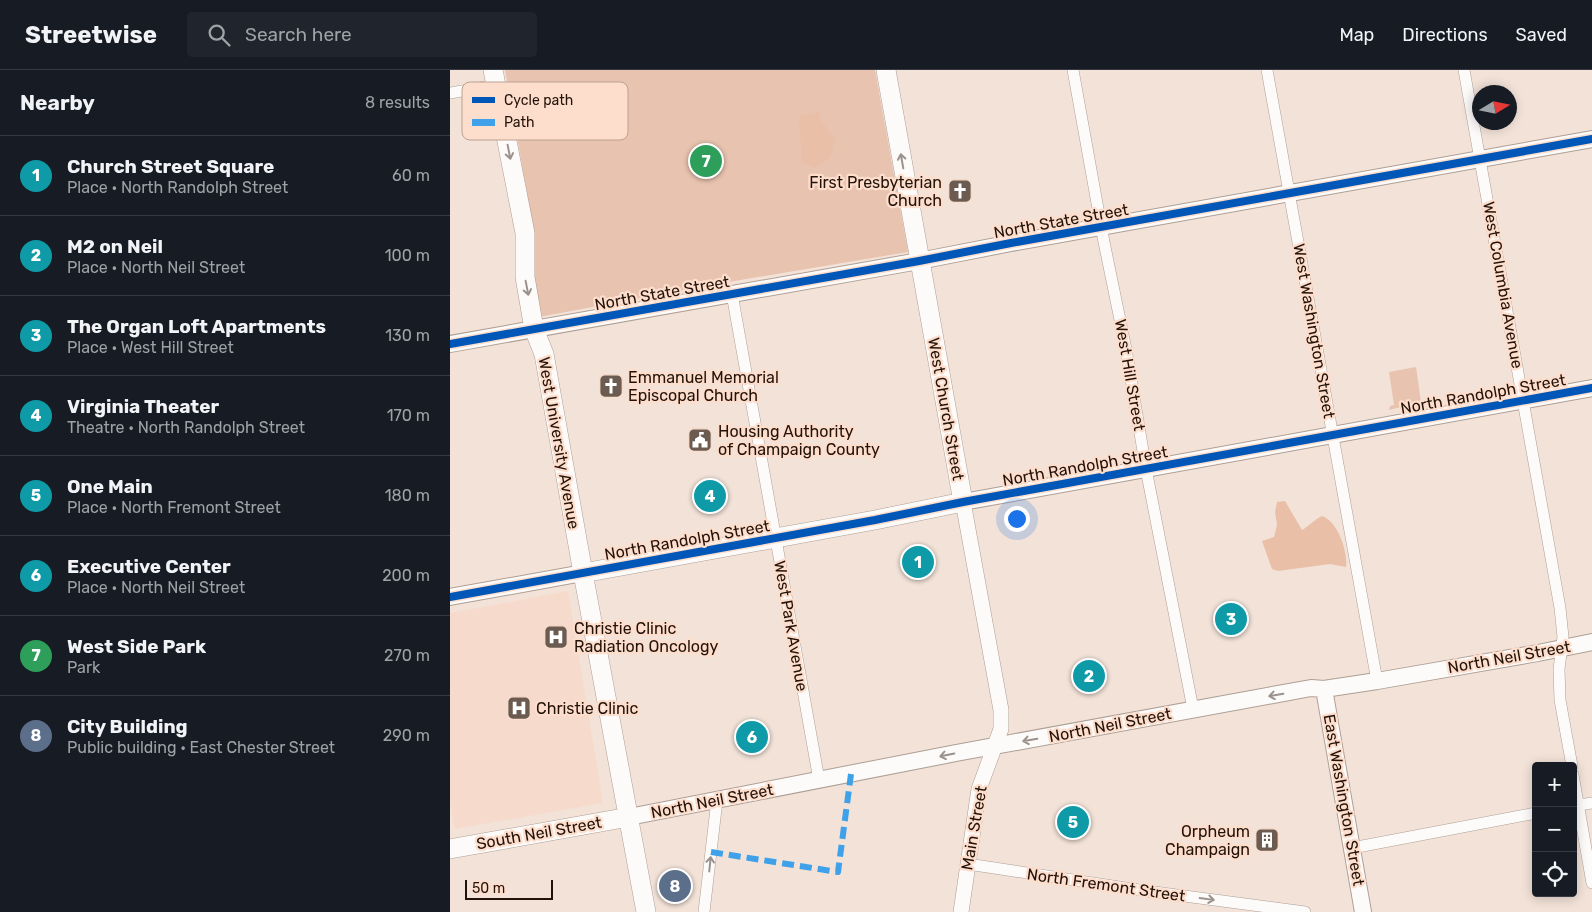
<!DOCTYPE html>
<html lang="en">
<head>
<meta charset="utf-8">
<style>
	:root { --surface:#171b24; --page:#20242c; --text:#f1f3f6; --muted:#9ea1a6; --line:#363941; --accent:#7c3aed }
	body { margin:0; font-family:Rubik,sans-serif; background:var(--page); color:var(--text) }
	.controls { position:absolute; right:15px; bottom:15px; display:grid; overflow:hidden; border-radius:5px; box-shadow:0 2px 12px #0003 }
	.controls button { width:45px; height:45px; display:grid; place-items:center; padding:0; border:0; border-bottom:1px solid var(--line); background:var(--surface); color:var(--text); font:25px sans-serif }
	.compass { position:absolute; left:1022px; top:15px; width:45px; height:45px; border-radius:50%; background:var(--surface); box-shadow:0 2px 12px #0003; rotate:80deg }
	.scale { position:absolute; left:15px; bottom:12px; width:88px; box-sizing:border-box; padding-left:5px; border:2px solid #231208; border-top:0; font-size:14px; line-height:18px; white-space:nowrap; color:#231208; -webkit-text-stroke:4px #fddecd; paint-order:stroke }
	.you { position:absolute; left:566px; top:448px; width:18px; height:18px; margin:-12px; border:4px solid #fff; border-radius:50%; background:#1a73e8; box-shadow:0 0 0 8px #1a73e833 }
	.badge { display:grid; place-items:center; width:32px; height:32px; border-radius:50%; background:var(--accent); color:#fff; font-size:16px; font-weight:700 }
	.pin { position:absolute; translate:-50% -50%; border:2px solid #fff; box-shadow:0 1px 5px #0006 }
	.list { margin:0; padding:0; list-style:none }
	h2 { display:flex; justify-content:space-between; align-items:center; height:65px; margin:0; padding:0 20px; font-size:21px }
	h2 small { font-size:16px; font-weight:400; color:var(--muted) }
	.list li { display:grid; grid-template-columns:32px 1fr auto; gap:15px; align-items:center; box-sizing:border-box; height:80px; padding:0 20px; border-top:1px solid var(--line) }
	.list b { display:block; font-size:19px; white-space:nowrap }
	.list p { margin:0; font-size:16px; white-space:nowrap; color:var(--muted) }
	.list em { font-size:16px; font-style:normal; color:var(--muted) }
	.icon { flex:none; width:28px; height:28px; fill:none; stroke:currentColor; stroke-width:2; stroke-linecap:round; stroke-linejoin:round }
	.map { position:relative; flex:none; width:1142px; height:842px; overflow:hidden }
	header { display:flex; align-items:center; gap:30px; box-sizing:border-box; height:70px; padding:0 25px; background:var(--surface); border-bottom:1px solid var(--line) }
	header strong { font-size:24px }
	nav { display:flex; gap:28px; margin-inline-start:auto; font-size:18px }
	.search { width:350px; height:45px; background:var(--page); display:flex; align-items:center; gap:12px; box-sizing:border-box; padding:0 18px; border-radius:5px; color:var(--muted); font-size:19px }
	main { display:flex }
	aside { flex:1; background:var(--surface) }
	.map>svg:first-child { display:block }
	.built { fill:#f6dbcc }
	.green { fill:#e8c3af }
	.forest { fill:#eabfa8 }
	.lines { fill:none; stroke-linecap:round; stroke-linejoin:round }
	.minor-casing { stroke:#ae9f95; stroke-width:12 }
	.tertiary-casing { stroke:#ae9f95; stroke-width:16 }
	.secondary-casing { stroke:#ae9f95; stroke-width:18 }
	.primary-casing { stroke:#ae9f95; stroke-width:20 }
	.minor { stroke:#fdfbf9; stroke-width:11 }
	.tertiary { stroke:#fdfbf9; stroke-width:15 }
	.secondary { stroke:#fdfbf9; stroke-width:16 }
	.primary { stroke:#fdfbf9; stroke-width:19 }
	.quiet { stroke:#3ea1e9; stroke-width:6; stroke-dasharray:12 6; stroke-linecap:butt }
	.cycleway-casing { stroke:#fddecd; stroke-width:11 }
	.cycleway { stroke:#0057b8; stroke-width:8 }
	.oneway { stroke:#9b928d }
	.labels { text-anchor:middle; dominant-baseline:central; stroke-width:4.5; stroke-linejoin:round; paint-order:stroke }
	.poi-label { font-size:16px; fill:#231208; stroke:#fddecd; text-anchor:start }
	.street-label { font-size:16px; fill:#231208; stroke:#fddecd }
	.key { fill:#fddecd; stroke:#bca192; stroke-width:1 }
	.key-label { font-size:14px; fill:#231208 }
</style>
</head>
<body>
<header>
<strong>Streetwise</strong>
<div class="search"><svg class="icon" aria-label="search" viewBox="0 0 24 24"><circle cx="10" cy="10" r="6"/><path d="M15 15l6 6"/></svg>Search here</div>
<nav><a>Map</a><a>Directions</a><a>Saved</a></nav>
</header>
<main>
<aside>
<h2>Nearby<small>8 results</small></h2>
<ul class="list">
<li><span class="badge" style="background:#0f9aa8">1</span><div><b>Church Street Square</b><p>Place · North Randolph Street</p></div><em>60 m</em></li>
<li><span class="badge" style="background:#0f9aa8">2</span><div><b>M2 on Neil</b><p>Place · North Neil Street</p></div><em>100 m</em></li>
<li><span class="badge" style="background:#0f9aa8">3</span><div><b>The Organ Loft Apartments</b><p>Place · West Hill Street</p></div><em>130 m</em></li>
<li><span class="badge" style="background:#0f9aa8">4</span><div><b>Virginia Theater</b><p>Theatre · North Randolph Street</p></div><em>170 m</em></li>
<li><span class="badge" style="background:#0f9aa8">5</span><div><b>One Main</b><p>Place · North Fremont Street</p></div><em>180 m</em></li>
<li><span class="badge" style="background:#0f9aa8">6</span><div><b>Executive Center</b><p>Place · North Neil Street</p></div><em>200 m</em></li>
<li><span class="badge" style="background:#2e9e5b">7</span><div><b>West Side Park</b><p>Park</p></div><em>270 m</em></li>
<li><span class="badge" style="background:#5c6f8a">8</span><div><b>City Building</b><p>Public building · East Chester Street</p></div><em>290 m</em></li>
</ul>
</aside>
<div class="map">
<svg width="1142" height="842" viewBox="0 0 1142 842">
	<rect width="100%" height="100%" fill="#f2e2d8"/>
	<!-- built -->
	<path class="built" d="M118,521L153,733L5,759L0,733V543Z"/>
	<!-- green -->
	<path class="green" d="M55,0H425L458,182L261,215L89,247L84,207V170L83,156Z
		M966,297L971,332L939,340L940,336L944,335L939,302Z"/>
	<!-- forest -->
	<path class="forest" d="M369,42L371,51L385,70L380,87L365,98L352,93L349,46Z
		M835,431L852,460C859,456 864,450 872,446C888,451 898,482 896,497L880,494L828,501L822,499L812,471L824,467L827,455L825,442L827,432Z"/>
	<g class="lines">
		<!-- minor casing -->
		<g class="minor-casing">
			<path id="minor" d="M623,0L654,172L676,279L696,399L743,639
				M817,0L927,611
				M1014,0L1110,538L1113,567L1109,599L1110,630L1122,696
				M0,23L46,15
				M282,224L369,710
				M1123,705L1142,813
				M1123,736L1142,733
				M902,778L1086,743
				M518,794L689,820L855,842
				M254,842L267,730"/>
		</g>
		<!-- tertiary casing -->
		<g class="tertiary-casing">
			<path id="tertiary" d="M511,842L529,719L551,659V640L513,432"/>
		</g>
		<!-- secondary casing -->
		<g class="secondary-casing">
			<path id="secondary" d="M0,274L469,191L561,173L1142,69
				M513,432L1142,318
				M0,527L133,503
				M874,619L913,842
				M179,747L506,683L861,618L874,619L927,611L1088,583L1142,572"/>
		</g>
		<!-- primary casing -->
		<g class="primary-casing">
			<path id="primary" d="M43,0L75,163V207L84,259L94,284L133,503L196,842
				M133,503L425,450L513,432L436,0
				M0,779L179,747"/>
		</g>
		<!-- minor -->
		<use href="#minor" class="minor"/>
		<!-- tertiary -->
		<use href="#tertiary" class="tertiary"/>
		<!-- secondary -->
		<use href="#secondary" class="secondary"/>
		<!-- primary -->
		<use href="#primary" class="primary"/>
		<!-- quiet -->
		<path class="quiet" d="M261,782L388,802L401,704"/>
		<!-- cycleway casing -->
		<g class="cycleway-casing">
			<path id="cycleway" d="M0,274L469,191L561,173L1142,69
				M0,527L425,450L513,432L1142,318"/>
		</g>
		<!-- cycleway -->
		<use href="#cycleway" class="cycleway"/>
	</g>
	<!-- one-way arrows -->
	<defs><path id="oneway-shaft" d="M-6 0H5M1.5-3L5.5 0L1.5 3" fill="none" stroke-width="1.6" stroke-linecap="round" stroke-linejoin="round" transform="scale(1.25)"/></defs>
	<g class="oneway">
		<use href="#oneway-shaft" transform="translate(59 82) rotate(79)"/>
		<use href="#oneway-shaft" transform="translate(452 91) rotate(-100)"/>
		<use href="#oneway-shaft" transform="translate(77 218) rotate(79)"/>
		<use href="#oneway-shaft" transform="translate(826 625) rotate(170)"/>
		<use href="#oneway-shaft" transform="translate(580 670) rotate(170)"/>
		<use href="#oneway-shaft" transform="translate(497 685) rotate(169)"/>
		<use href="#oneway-shaft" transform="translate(260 794) rotate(-84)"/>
		<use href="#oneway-shaft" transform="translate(757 829) rotate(8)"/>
	</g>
	<!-- icons -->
	<defs>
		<g id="church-square" transform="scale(1.25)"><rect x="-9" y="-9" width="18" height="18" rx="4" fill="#6b5b51" stroke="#fddecd"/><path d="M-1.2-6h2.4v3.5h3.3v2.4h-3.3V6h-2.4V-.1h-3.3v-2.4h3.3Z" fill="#fff"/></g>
		<g id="civic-square" transform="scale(1.25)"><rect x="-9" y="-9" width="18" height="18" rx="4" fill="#6b5b51" stroke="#fddecd"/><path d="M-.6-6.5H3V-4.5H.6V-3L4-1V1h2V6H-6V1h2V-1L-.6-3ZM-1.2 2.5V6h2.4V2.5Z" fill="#fff"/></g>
		<g id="hospital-square" transform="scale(1.25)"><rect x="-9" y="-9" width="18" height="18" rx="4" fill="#6b5b51" stroke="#fddecd"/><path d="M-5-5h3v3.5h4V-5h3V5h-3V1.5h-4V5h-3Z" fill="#fff"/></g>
		<g id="building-square" transform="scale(1.25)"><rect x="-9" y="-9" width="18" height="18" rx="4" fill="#6b5b51" stroke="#fddecd"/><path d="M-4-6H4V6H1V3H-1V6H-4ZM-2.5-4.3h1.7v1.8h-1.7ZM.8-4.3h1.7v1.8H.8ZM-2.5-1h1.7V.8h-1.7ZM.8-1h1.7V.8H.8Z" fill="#fff"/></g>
	</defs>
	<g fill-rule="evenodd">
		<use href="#church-square" x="510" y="121"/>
		<use href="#church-square" x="161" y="316"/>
		<use href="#civic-square" x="250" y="370"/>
		<use href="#hospital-square" x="106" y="567"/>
		<use href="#hospital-square" x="69" y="638"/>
		<use href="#building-square" x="817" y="770"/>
	</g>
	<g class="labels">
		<!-- poi labels -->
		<g class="poi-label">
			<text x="492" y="112" text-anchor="end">First Presbyterian<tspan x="492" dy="18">Church</tspan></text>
			<text x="178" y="307">Emmanuel Memorial<tspan x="178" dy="18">Episcopal Church</tspan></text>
			<text x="268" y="361">Housing Authority<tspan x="268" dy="18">of Champaign County</tspan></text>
			<text x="124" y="558">Christie Clinic<tspan x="124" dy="18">Radiation Oncology</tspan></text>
			<text x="86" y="638">Christie Clinic</text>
			<text x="800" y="761" text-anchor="end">Orpheum<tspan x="800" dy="18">Champaign</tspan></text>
		</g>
		<!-- street labels -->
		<g class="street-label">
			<text transform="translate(611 151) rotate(-10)">North State Street</text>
			<text transform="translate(1053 215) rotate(80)">West Columbia Avenue</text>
			<text transform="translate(212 223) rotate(-10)">North State Street</text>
			<text transform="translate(864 261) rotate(80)">West Washington Street</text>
			<text transform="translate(680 305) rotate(80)">West Hill Street</text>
			<text transform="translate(1033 324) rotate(-10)">North Randolph Street</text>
			<text transform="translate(496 339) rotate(80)">West Church Street</text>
			<text transform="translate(109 373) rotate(80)">West University Avenue</text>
			<text transform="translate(635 396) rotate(-10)">North Randolph Street</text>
			<text transform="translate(237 470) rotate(-10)">North Randolph Street</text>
			<text transform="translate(341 556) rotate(80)">West Park Avenue</text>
			<text transform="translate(1059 587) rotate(-10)">North Neil Street</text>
			<text transform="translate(660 655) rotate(-11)">North Neil Street</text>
			<text transform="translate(894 730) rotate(80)">East Washington Street</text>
			<text transform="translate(262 731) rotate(-11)">North Neil Street</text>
			<text transform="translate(524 758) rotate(-80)">Main Street</text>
			<text transform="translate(89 763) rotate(-10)">South Neil Street</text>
			<text transform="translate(656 815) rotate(8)">North Fremont Street</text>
		</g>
	</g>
	<!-- legend -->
	<rect x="12" y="12" width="166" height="58" rx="8" class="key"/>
	<rect x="22" y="27" width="23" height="6" fill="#0057b8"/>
	<rect x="22" y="49" width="23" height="7" fill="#3ea1e9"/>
	<g class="key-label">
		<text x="54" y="35">Cycle path</text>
		<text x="54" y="57">Path</text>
	</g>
</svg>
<div class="controls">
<button>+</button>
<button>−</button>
<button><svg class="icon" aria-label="locate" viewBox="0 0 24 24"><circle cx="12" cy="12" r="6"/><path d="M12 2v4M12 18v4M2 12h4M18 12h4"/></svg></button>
</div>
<svg class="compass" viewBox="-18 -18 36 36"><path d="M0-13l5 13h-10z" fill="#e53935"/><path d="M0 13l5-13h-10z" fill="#9ea1a6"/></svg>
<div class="scale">50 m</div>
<div class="you"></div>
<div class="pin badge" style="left:468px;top:492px;background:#0f9aa8">1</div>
<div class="pin badge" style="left:639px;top:606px;background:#0f9aa8">2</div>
<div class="pin badge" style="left:781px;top:549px;background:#0f9aa8">3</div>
<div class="pin badge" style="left:260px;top:426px;background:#0f9aa8">4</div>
<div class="pin badge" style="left:623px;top:752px;background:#0f9aa8">5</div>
<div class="pin badge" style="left:302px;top:667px;background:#0f9aa8">6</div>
<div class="pin badge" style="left:256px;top:91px;background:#2e9e5b">7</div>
<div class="pin badge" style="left:225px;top:816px;background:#5c6f8a">8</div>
</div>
</main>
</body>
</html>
